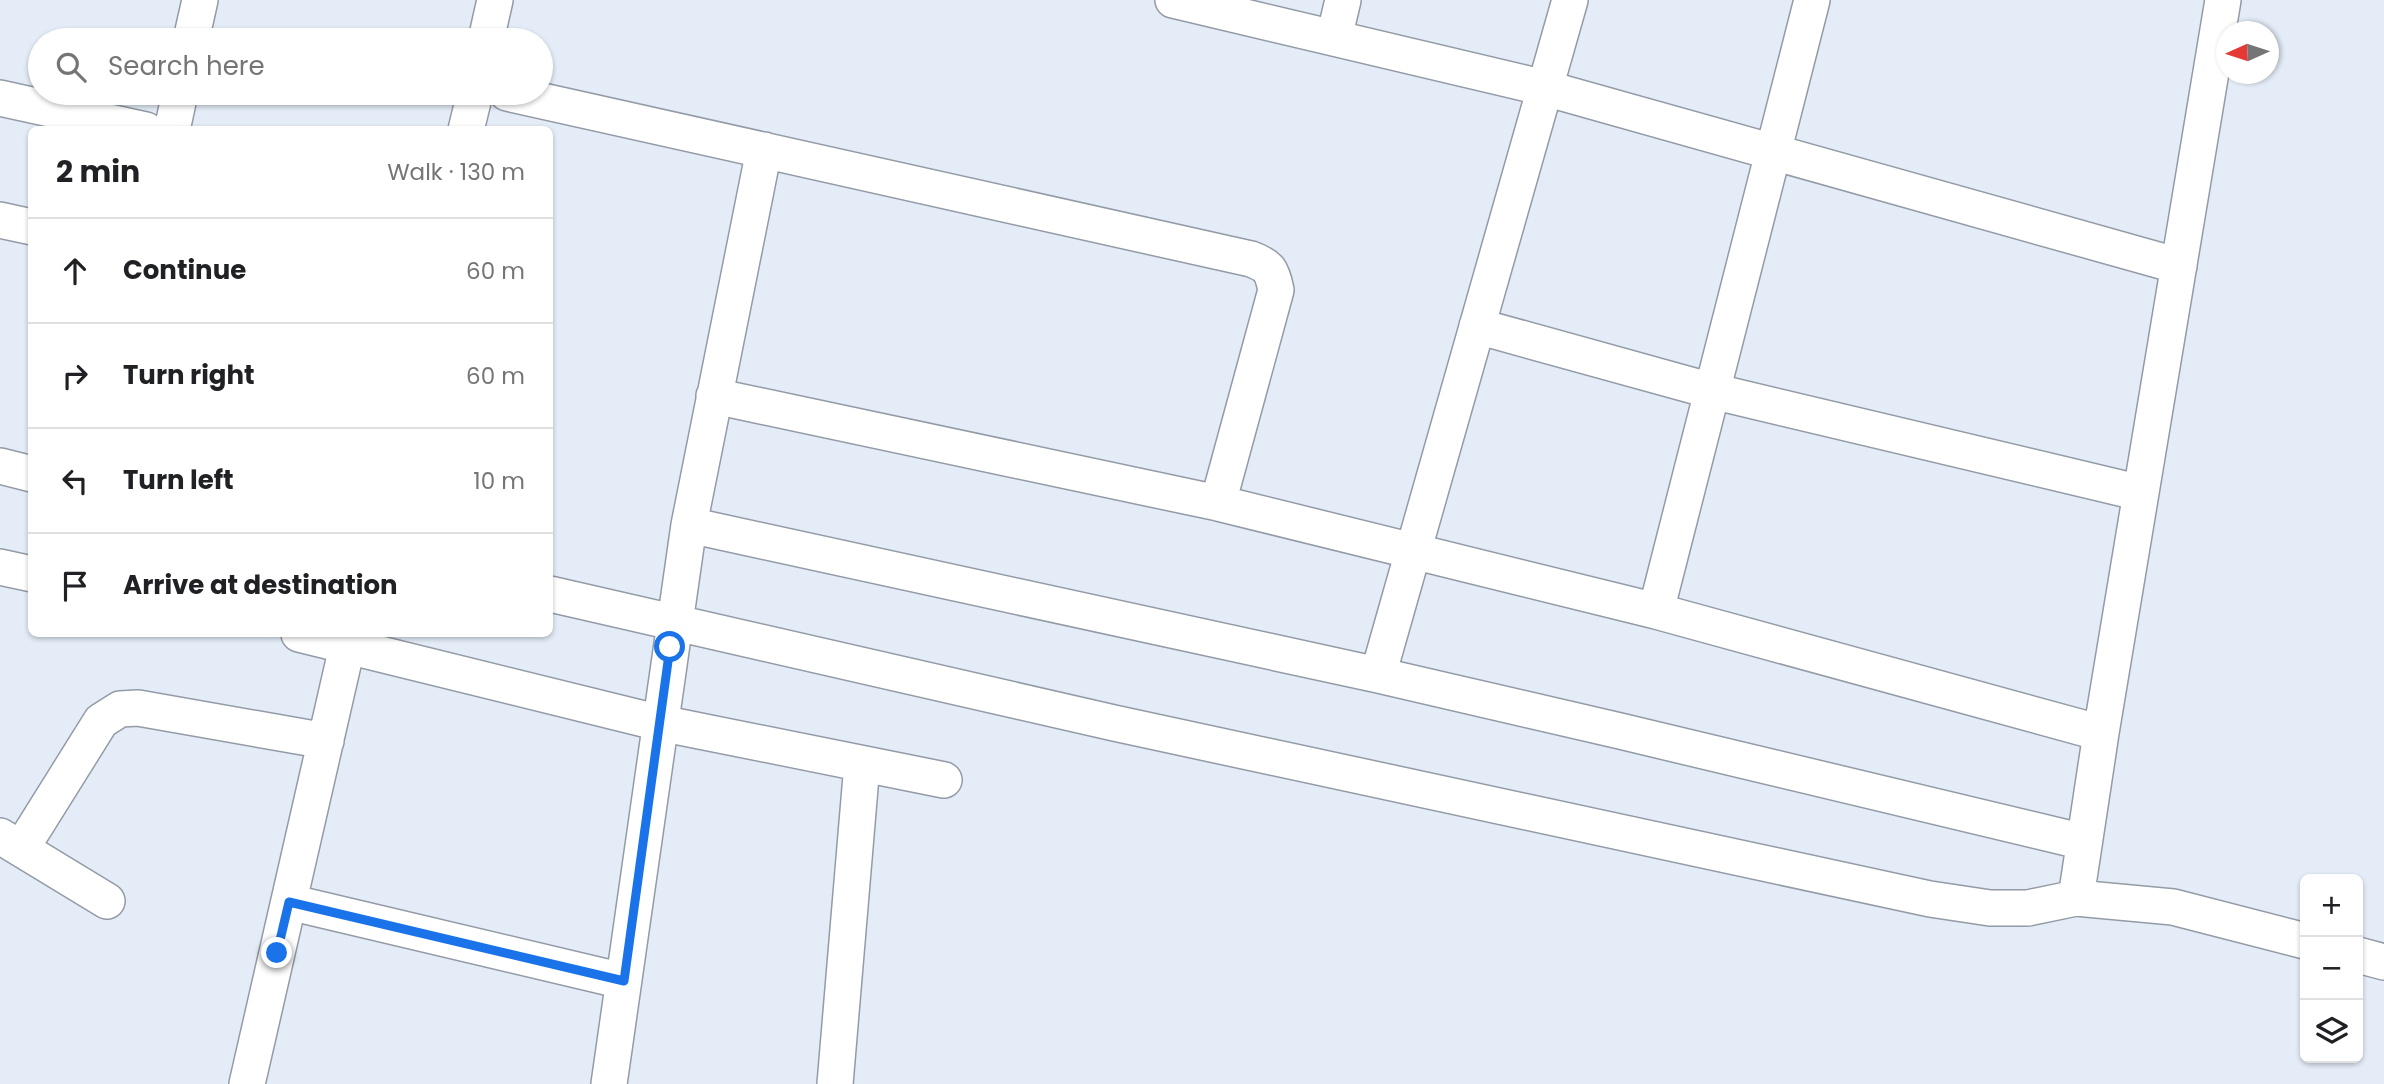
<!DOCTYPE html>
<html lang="en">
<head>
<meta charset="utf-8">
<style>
	:root { --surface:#fff; --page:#f6f6f6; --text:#202124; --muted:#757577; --line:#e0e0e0 }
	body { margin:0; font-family:Poppins,sans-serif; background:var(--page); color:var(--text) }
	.controls { position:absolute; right:21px; bottom:21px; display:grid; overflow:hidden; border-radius:10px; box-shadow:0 2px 5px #0004 }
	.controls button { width:63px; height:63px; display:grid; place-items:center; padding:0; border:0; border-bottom:2px solid var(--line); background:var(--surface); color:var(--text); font:35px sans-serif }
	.compass { position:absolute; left:2216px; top:21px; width:63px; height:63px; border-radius:50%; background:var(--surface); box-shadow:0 2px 5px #0004; rotate:267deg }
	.stop { position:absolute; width:21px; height:21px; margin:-16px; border:5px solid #1a73e8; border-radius:50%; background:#fff }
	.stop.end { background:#1a73e8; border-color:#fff; box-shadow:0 2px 7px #0008 }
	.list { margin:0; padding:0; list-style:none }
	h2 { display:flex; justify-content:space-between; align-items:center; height:91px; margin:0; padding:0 28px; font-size:30px }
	h2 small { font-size:23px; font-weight:400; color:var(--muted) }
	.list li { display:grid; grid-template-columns:46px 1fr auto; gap:21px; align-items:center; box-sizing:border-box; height:105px; padding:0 28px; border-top:2px solid var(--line) }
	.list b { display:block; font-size:26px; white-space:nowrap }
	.list em { font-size:23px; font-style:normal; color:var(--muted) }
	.icon { flex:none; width:38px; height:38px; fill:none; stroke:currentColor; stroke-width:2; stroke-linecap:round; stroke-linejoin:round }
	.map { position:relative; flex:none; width:2384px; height:1084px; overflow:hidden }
	.search { position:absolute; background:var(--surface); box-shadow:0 2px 5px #0004; left:28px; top:28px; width:525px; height:77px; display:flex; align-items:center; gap:18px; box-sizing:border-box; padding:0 24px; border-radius:38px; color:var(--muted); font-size:26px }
	.panel { position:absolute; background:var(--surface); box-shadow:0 2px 5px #0004; left:28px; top:126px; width:525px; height:511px; border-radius:10px }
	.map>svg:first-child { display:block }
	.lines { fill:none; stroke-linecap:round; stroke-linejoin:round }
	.minor-casing { stroke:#939ba6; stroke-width:38 }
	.minor { stroke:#fff; stroke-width:35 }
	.route { stroke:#1a73e8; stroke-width:9 }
</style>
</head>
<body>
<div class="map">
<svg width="2384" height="1084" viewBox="0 0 2384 1084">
	<rect width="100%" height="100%" fill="#e3ecf7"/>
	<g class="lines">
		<!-- minor casing -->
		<g class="minor-casing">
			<path id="minor" d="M1173,0L1545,88L2179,266
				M1334,38L1343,0
				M191,40L200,0
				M486,40L495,0
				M507,93L1251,259C1270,266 1272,271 1276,290L1218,503
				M0,98L146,130
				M172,130L180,93
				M466,130L475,93
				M0,220L32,227
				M1477,326L1712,391L2141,493
				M714,396L1218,503L1656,611L2101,733
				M0,466L32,474
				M689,525L1378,675L1620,731L2084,842
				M0,567L32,574
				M550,594L1114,723L1930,899L1990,908H2028L2076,898L2173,907L2305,941
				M1656,611L1812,0
				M299,634L660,723L944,780
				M1378,675L1570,0
				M0,836L107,901
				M21,849L101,721L120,709L138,708L326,741
				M2076,898L2101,733L2223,0
				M289,902L623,981
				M2358,955L2384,962
				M247,1084L350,634
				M609,1084L689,525L764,150
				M835,1084L862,764"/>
		</g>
		<!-- minor -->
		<use href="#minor" class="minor"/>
	</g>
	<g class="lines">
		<!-- route -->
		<path class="route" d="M277,953L289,902L624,981L670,647"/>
	</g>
</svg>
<div class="controls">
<button>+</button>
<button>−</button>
<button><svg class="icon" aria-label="layers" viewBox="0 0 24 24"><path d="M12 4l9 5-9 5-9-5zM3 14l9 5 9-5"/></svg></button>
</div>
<svg class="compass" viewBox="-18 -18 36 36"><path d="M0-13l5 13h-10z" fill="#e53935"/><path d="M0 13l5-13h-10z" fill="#757577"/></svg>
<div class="stop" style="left:670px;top:647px"></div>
<div class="stop end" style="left:277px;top:953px"></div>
<div class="search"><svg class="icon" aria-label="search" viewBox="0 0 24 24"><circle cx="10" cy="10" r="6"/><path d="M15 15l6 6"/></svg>Search here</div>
<section class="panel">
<h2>2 min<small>Walk · 130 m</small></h2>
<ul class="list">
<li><svg class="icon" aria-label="ahead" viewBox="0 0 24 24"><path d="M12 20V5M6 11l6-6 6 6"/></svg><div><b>Continue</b></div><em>60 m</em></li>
<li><svg class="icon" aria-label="right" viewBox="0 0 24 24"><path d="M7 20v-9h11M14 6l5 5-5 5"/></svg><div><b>Turn right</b></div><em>60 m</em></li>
<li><svg class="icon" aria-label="left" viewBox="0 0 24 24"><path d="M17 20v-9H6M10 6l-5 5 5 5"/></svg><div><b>Turn left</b></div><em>10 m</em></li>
<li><svg class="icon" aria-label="arrive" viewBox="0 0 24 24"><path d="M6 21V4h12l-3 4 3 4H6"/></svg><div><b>Arrive at destination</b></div></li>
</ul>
</section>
</div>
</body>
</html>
